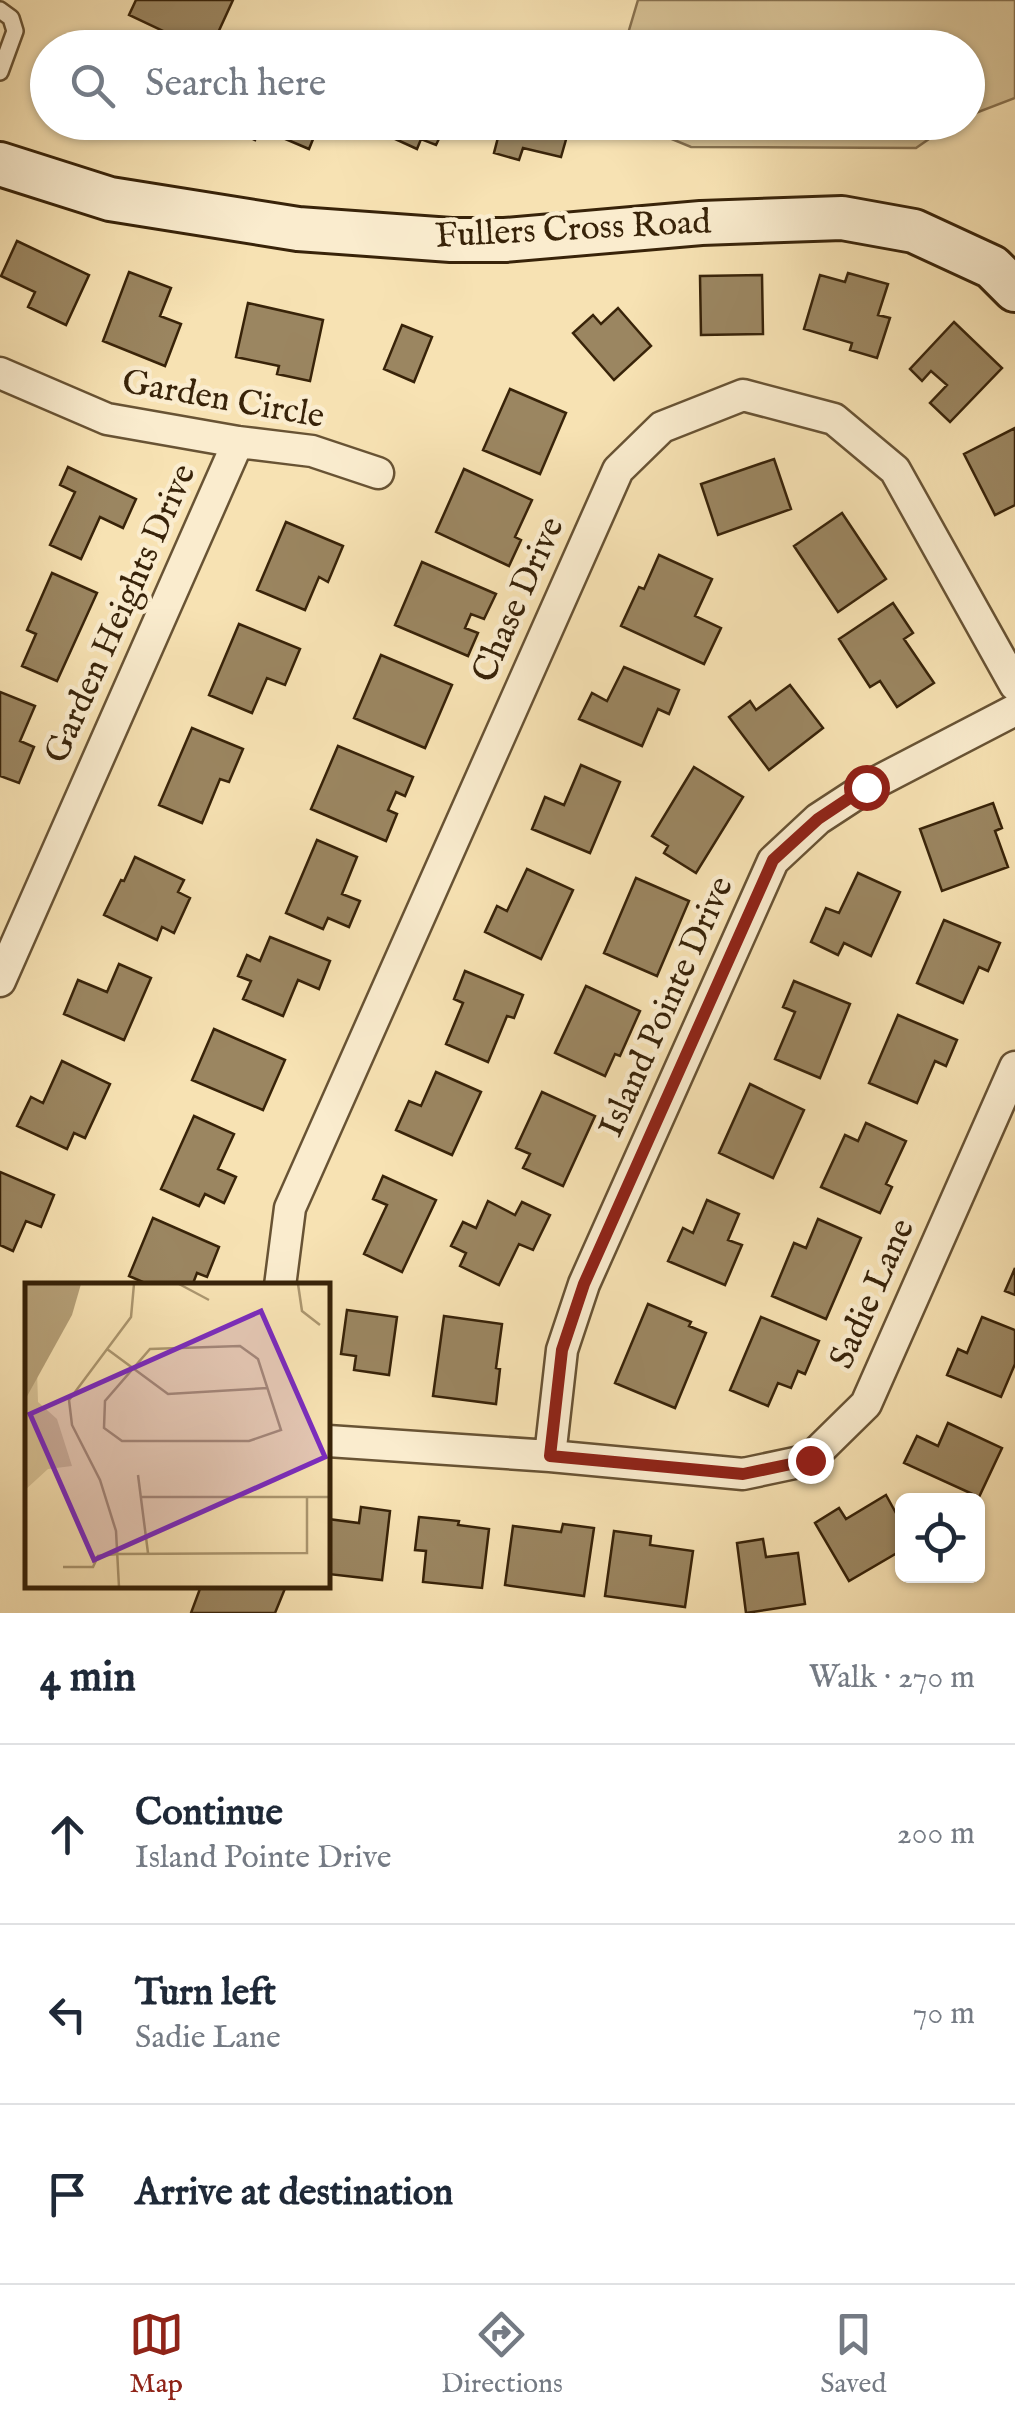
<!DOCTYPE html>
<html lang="en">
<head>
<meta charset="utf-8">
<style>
	:root { --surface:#fff; --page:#f2f2f3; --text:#1f2937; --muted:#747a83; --line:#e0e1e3; --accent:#8f2418 }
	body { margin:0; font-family:"IM FELL English",serif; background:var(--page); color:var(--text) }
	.controls { position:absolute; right:30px; bottom:30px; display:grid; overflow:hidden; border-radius:15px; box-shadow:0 2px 8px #0004 }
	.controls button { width:90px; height:90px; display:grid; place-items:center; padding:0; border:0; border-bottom:2px solid var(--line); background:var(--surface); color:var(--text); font:50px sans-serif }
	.stop { position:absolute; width:30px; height:30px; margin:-22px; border:8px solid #8f2418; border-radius:50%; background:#fff }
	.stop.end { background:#8f2418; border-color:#fff; box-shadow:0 2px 10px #0008 }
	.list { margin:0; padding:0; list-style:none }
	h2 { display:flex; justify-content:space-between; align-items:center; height:130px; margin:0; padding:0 40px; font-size:42px }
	h2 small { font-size:32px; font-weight:400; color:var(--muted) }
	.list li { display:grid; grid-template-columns:65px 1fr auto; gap:30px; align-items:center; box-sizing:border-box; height:180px; padding:0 40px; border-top:2px solid var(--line) }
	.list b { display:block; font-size:38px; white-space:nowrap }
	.list p { margin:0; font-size:32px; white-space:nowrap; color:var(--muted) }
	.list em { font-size:32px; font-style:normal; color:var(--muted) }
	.icon { flex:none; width:55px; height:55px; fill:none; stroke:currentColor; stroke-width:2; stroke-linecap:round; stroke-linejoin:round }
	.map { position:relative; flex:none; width:1015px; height:1613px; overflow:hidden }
	.search { position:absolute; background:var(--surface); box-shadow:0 2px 8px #0004; left:30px; right:30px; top:30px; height:110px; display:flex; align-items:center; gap:25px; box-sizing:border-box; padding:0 35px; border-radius:55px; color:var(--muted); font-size:38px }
	.sheet { height:670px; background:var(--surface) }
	nav { display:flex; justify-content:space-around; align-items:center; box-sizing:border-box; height:140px; border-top:2px solid var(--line); background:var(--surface); font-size:28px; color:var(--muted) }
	nav a { display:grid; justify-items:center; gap:5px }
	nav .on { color:var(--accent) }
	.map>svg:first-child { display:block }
	.green { fill:#d7c296; stroke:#887250; stroke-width:2.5 }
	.building { fill:#9b8661; stroke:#382309; stroke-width:2.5 }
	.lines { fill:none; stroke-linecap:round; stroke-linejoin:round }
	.lane-casing { stroke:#685334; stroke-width:20 }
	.street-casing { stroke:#685334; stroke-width:35 }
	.secondary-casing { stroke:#382309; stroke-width:48 }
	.lane { stroke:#faecce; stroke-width:15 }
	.street { stroke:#faecce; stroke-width:30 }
	.secondary { stroke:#faecce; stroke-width:42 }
	.route { stroke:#8f2418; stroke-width:12 }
	.labels { text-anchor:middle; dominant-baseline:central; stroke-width:9; stroke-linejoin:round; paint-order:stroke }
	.street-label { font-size:35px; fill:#382309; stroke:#faecce }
	.inset-road { fill:none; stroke:#ab966f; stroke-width:2.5 }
	.view { fill:#7b2cbf; fill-opacity:0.15; stroke:#7b2cbf; stroke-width:5 }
	.inset-edge { fill:none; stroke:#382309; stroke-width:5 }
</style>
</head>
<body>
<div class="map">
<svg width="1015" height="1613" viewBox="0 0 1015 1613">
	<rect width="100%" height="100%" fill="#f7e2b3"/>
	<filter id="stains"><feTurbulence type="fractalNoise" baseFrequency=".002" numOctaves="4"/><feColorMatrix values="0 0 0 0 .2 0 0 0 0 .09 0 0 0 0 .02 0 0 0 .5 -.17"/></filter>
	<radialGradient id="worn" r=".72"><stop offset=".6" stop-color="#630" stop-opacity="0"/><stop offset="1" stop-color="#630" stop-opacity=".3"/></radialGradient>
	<!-- green -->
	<path class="green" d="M638,0H1015V98L968,116V48L624,47Z
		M633,123H952L916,148L691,147Z"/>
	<!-- building -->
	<path class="building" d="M136,0H233L211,48H171L176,37L129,15Z
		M389,33L416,45L415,48H382Z
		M230,122H263L255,140L228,127Z
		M282,122H320L309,149L283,138L288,125Z
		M358,122H447L436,145L421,139L417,149Z
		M502,122H571L561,157L523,148L519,160L494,153Z
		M17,241L89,275L66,325L28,307L35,292L1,276Z
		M129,272L171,288L160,316L181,324L165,366L103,341Z
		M848,273L888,284L878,315L890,318L877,358L850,350L852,343L804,329L820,275L845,282Z
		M762,275L763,334L701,335L700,276Z
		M248,303L323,320L310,381L277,374L279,366L236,357Z
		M618,308L651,346L614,380L573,333L593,315L601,324Z
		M954,322L1002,368L950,422L930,403L947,385L931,371L922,381L910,369Z
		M402,325L432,337L414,382L384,369Z
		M510,389L566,413L540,474L483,450Z
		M1015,428V505L995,515L964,454Z
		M774,459L791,509L718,535L701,484Z
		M68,467L136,499L123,528L100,517L81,559L50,545L75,492L60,485Z
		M464,469L532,500L515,537L521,540L509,566L436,532Z
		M842,513L886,579L838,612L794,546Z
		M286,522L343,546L328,582L319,577L305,610L257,590Z
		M659,555L712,579L695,616L721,628L704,664L621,626L639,587L644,589Z
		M422,562L496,594L484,619L471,614L465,628L478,633L468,656L395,625Z
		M52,573L97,593L57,681L22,666L36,634L27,630Z
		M893,603L913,633L904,639L934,683L897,707L880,681L870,687L839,639Z
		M239,624L300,649L285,685L267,678L252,713L209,695Z
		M381,655L452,685L425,748L354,718Z
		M624,667L679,690L669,714L658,709L642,746L579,719L592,693L607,701Z
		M790,685L823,728L769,770L729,717L750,701L756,710Z
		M0,692L35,706L20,741L34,747L19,783L0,776Z
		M192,728L243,749L229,782L220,779L202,823L159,805Z
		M338,746L413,777L405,796L396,792L388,810L397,814L386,841L311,809Z
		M581,765L620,782L590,853L532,829L545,797L564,805Z
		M694,767L743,797L696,873L664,853L668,846L652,836Z
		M993,803L1002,828L995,831L1008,867L942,891L920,829Z
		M317,840L357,857L342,894L360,901L349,927L328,918L323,929L286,913Z
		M135,857L184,880L178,892L190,898L174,933L162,927L157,940L104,915L121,880L124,881Z
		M527,869L573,890L541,959L485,932L497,906L507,911Z
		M858,873L900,892L871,956L844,943L838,955L811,942L826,908L839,913Z
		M636,878L689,901L657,976L604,953Z
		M944,920L1000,943L988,971L979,967L963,1003L917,983Z
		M270,937L330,961L319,989L298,980L283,1016L243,999L251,981L238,976L247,955L260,961Z
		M119,964L151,978L124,1040L64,1014L78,980L107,992Z
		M465,971L523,995L514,1018L507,1016L488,1062L446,1044L463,1003L454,999Z
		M794,981L850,1004L820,1078L775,1059L795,1012L783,1007Z
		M586,986L640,1011L620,1056L615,1054L605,1076L555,1053Z
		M898,1015L957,1040L946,1066L935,1061L917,1103L869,1083Z
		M214,1029L285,1060L263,1110L192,1080Z
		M62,1061L110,1084L85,1138L74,1133L67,1149L17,1126L31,1097L43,1103Z
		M436,1072L481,1092L452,1155L396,1130L409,1101L421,1106Z
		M750,1084L804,1110L773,1178L719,1153Z
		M542,1092L595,1116L563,1186L523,1168L530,1154L516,1148Z
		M194,1116L234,1134L218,1169L236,1177L224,1203L205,1194L199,1206L161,1189Z
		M866,1123L906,1141L886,1184L892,1187L880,1213L821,1187L845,1135L858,1141Z
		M0,1172L54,1195L41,1227L26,1221L13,1251L0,1245Z
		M383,1176L436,1200L402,1272L364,1254L387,1205L373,1199Z
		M707,1200L739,1214L728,1240L742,1245L725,1285L668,1261L683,1228L693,1233Z
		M488,1201L515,1215L522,1202L550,1215L533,1250L519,1244L499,1285L460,1266L466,1253L451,1246L463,1222L476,1228Z
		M153,1218L219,1247L207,1277L197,1273L192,1286H152L129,1276Z
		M818,1219L861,1238L826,1319L772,1296L794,1243L806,1248Z
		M1015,1268V1295L1005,1291Z
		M648,1304L691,1322L689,1326L706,1333L675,1408L615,1383Z
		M347,1310L397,1317L389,1375L354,1370L356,1356L341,1354Z
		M444,1316L502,1324L496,1368L500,1369L496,1404L433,1396Z
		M761,1317L819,1341L805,1374L798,1371L791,1388L778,1383L768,1406L730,1390Z
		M982,1317L1015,1330V1364L1001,1397L947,1375L958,1349L967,1353Z
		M948,1423L1002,1448L979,1497L904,1463L917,1436L938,1446Z
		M886,1495L902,1524V1550L849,1581L815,1523L839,1508L846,1519Z
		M361,1507L390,1511L382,1580L328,1574V1519L359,1523Z
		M419,1517L459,1521L458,1525L489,1529L482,1588L423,1582L426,1551L415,1550Z
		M563,1524L594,1528L584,1596L505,1585L513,1526L561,1532Z
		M614,1531L651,1536L650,1545L693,1551L685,1607L605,1596Z
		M763,1539L766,1557L798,1553L805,1604L746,1613L737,1543Z
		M201,1586H286L275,1613H191Z"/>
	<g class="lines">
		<!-- lane casing -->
		<g class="lane-casing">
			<path id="lane" d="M0,10L11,18L15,31L0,72"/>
		</g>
		<!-- street casing -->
		<g class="street-casing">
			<path id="street" d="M0,373L107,419L238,442L312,451L378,473
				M0,981L238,442
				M280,1286L290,1208L618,470L662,427L743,395L834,419L895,470L1015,685
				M328,1441L550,1456L743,1474L809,1460L866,1404L1015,1067
				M550,1456L562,1350L584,1284L773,861L818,819L867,787L1015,710"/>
		</g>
		<!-- secondary casing -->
		<g class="secondary-casing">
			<path id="secondary" d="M0,164L110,199L298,229L451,240H505L701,223L842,218L914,231L992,267L1015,290"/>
		</g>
		<!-- lane -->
		<use href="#lane" class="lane"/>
		<!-- street -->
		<use href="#street" class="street"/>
		<!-- secondary -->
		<use href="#secondary" class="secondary"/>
	</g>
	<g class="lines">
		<!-- route -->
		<path class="route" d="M810,1460L743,1474L550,1456L562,1350L584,1284L773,860L818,819L866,787"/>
	</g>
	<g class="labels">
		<!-- street labels -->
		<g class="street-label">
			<text transform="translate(573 230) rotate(-3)">Fullers Cross Road</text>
			<text transform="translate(223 400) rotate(10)">Garden Circle</text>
			<text transform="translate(519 600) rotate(-66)">Chase Drive</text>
			<text transform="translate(121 614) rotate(-66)">Garden Heights Drive</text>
			<text transform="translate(667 1007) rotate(-66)">Island Pointe Drive</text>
			<text transform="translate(873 1294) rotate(-66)">Sadie Lane</text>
		</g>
	</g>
	<!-- overview -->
	<g transform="translate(25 1283)">
		<rect width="305" height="305" fill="#f7e2b3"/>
		<path d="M12,86L13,119L32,136L47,183L23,186L0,207V117Z" fill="#d7c296"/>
		<path d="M0,1H56L47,32L0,117Z" fill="#b6a179"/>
		<path class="inset-road" d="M154,1L184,17M273,1L277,28L295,42M215,63L233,76L256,147L224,158H97L79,145L80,118L125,66ZM82,66L143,111L243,105M113,192L123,270M117,214H305M38,284H68L73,273L93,271L282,270V214M94,304L91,248L75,197L47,142L44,117L106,34L109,1"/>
		<path class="view" d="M236,28L300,174L69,277L5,131Z"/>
		<rect width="305" height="305" class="inset-edge"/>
	</g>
	<rect width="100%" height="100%" filter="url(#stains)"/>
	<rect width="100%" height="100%" fill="url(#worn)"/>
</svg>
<div class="controls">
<button><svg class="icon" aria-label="locate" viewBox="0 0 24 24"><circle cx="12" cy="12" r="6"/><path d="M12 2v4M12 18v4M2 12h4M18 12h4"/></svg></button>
</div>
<div class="stop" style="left:866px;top:787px"></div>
<div class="stop end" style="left:810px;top:1460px"></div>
<div class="search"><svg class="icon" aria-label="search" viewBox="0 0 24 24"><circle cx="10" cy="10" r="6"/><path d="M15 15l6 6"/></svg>Search here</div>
</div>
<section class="sheet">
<h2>4 min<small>Walk · 270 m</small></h2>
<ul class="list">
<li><svg class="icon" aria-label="ahead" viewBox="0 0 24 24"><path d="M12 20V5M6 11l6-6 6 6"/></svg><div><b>Continue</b><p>Island Pointe Drive</p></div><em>200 m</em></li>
<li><svg class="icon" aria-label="left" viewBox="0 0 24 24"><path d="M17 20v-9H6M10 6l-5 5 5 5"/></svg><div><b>Turn left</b><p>Sadie Lane</p></div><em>70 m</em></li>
<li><svg class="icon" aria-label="arrive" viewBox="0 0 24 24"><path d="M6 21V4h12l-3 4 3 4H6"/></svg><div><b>Arrive at destination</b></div></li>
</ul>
</section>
<nav>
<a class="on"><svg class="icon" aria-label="map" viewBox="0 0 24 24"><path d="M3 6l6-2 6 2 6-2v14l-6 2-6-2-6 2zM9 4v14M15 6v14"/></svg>Map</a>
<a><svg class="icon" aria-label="directions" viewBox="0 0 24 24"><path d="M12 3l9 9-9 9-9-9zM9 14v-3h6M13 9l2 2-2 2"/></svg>Directions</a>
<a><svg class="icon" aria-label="saved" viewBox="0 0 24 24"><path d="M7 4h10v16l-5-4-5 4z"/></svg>Saved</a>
</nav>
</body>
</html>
